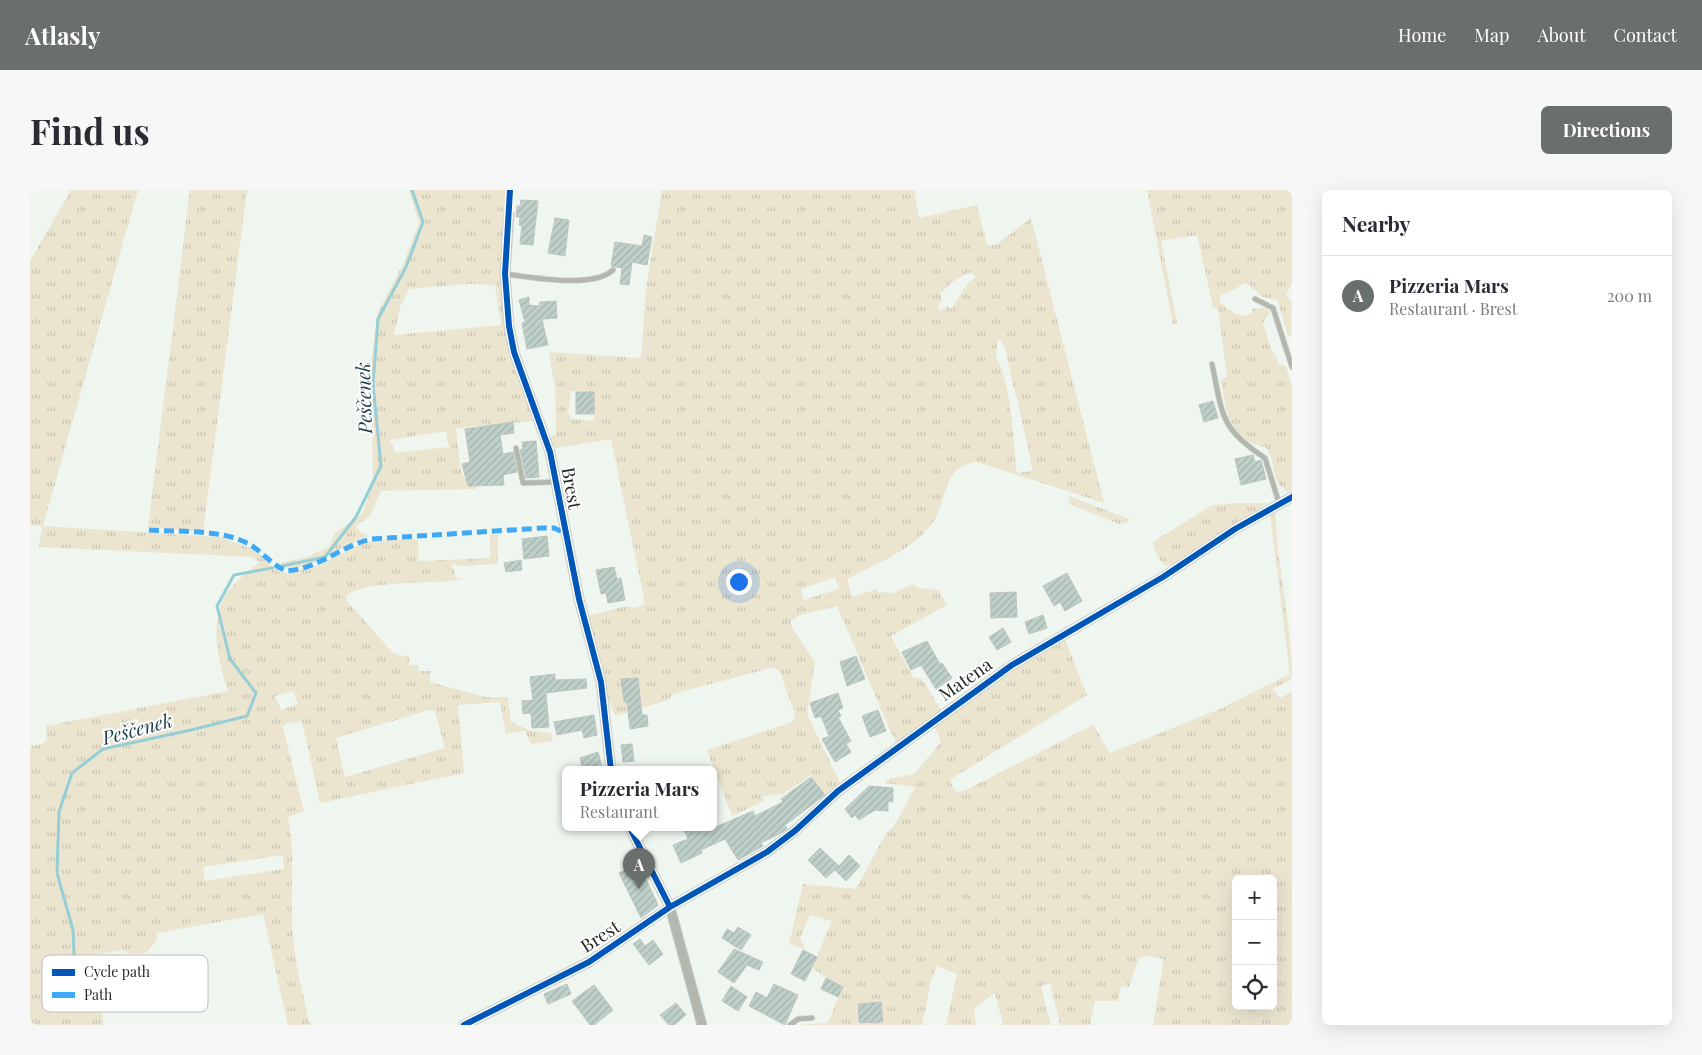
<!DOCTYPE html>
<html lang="en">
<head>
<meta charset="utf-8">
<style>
	:root { --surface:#fff; --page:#f7f7f7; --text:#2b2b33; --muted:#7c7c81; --line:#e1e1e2; --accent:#696f6a }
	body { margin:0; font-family:"Playfair Display",serif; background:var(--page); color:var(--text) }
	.controls { position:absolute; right:15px; bottom:15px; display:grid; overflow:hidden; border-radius:8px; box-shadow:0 5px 20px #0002 }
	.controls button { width:45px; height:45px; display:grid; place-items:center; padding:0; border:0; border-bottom:1px solid var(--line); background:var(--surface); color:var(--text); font:25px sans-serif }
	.you { position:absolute; left:708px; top:391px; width:18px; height:18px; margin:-12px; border:4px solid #fff; border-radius:50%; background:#1a73e8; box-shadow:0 0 0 8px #1a73e833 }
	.badge { display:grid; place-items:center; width:32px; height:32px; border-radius:50%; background:var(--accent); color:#fff; font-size:16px; font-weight:700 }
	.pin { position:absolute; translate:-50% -41px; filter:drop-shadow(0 1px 2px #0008) }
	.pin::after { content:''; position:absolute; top:26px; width:18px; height:15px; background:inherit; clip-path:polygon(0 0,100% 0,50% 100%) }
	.popup { position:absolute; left:532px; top:576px; width:155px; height:65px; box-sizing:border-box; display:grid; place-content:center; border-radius:8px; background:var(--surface); filter:drop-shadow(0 1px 4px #0005); font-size:16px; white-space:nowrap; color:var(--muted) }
	.popup b { font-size:19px; color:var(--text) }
	.popup::after { content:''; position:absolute; left:50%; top:100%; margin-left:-10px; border:10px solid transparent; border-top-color:var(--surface) }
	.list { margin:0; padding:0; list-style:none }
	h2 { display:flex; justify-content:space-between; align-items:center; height:65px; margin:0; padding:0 20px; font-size:21px }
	h2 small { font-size:16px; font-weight:400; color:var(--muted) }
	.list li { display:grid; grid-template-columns:32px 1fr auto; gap:15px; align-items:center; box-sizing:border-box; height:80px; padding:0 20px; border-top:1px solid var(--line) }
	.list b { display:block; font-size:19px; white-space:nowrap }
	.list p { margin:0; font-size:16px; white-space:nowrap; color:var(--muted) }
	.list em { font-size:16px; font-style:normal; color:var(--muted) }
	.icon { flex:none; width:28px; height:28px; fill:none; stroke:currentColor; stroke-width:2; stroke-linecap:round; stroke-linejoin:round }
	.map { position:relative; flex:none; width:1262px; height:835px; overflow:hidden; border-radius:8px }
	header { display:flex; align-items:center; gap:30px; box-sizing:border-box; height:70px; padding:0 25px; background:var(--accent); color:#fff }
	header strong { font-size:24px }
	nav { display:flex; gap:28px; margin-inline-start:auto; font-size:18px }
	.intro { display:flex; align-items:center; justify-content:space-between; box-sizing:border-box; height:120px; padding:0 30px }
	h1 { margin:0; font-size:35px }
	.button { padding:12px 22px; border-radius:8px; background:var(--accent); color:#fff; font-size:18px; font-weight:700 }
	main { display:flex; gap:30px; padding:0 30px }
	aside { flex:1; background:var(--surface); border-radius:8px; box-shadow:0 5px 20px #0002 }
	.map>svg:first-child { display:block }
	.grass { fill:url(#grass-tufts); fill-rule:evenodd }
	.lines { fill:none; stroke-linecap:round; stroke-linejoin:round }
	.stream { stroke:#97ced5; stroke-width:3 }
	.building { fill:url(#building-hatch); stroke:#bec5c1 }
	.lane-casing { stroke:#cad0cb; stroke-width:6 }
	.street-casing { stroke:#cad0cb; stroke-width:11 }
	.lane { stroke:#b4b7ae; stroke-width:4.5 }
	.street { stroke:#b4b7ae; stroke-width:9 }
	.quiet { stroke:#3fa9f5; stroke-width:5; stroke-dasharray:10 5; stroke-linecap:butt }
	.cycleway-casing { stroke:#fff; stroke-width:9 }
	.cycleway { stroke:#0057b8; stroke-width:6 }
	.labels { text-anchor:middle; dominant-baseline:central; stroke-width:4; stroke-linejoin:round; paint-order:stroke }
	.street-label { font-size:18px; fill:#212722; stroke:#fff }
	.water-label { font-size:19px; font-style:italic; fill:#1a3f45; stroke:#fff }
	.key { fill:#fff; stroke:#bcbebd; stroke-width:1 }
	.key-label { font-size:14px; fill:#212722 }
</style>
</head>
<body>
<header>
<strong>Atlasly</strong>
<nav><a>Home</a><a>Map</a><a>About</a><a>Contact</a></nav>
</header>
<div class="intro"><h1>Find us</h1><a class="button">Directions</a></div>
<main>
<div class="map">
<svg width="1262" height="835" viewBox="0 0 1262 835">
	<defs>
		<pattern id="grass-tufts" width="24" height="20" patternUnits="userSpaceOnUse" patternTransform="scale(1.25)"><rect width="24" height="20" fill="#ebe5d0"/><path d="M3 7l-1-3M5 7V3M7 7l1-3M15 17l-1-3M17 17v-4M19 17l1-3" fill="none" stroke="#c9c4b2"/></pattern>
		<pattern id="building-hatch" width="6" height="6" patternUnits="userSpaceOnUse" patternTransform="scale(1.25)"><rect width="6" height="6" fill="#bed0c9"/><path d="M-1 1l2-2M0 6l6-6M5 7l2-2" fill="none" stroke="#a3b3ac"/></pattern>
	</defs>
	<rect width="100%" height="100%" fill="#eef6ef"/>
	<!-- grass -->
	<path class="grass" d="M41,0H108L13,336L190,347L225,360L249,382L258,383L293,374L330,354L342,351L388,349L389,371L460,368V344L468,345V374L434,376L422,374L426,388L435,389C406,395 338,389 317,405V411L361,461L367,465L379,466L380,475H388V481H400V492L455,507H478L481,532L501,541L521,543L523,551L501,554L495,541L476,544L470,512L428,515L434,583L290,613L272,531L255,534L253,537L274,621L258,627C266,669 259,704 263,745C265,775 273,805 280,835H258L233,724L127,743L126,751L116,763L100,764L92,760L70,764L73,835H0V556L12,554L17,550L16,536L198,501C188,473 179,432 196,404C204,393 218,381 229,372L222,367L9,357L12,336L0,335V71ZM263,501L268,514L251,520L245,506ZM399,520L405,521L415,558L315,587L306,548ZM253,665L254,679L175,691L173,677Z
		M160,0H217L173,342L118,337Z
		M379,0H476C474,50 466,99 477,149C483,176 497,204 506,231L426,238L430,275L434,288L448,285L446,299L351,301L340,326L326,336L330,342L338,346C313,354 272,390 247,374L276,367L299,357L304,344L332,324L343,295L342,229L340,221L339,191L347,124L374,72L389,33ZM439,94L465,95L471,135L364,145L370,117L379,99ZM416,241L419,257L365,263L360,250Z
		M632,0H884L889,28L947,15L957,55H966L1001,28L1074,313L947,272C912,276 918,309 903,332C883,361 846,373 817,389L822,407L847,399L848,402L863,403L883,394L889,398L909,400L917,415L861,446L883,487L892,489L911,520L866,554L807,416L768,426L761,431V436L785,472L777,524L811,595L795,607L781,585L753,604L733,606L734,611L702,626L677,560L763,532L765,525L750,482L744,477L643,504L638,510L585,526L575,502L568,463L559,430L560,425L565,424L596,416L606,418L615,414L581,249L521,259L519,247L526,244L525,199L519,162L611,168L616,99ZM941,82L946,87L939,92L921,119L917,116L910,121L907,118L912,110L910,104L922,92ZM967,151H971C979,160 980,191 986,204L1003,281L987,283C983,252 982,193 966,167ZM541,201L562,202L564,231L541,229L538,223ZM805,387L809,399L773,410L771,399Z
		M1117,0H1262V93L1256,104L1262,112L1261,146H1258L1247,110L1233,107L1217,93C1207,96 1202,103 1192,104L1189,112L1206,124L1216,126L1222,123V119L1235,118L1240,122L1233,133L1242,162L1245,164L1248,173L1256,176L1262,197V300L1257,302C1254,297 1250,297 1248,293C1242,281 1244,268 1235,257C1197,250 1197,222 1191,190L1197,186L1188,118L1183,117L1167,45L1131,51L1147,133L1143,134Z
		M1039,306L1099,329L1097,333L1089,334L1039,314Z
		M1205,313H1238L1144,374L1135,376L1127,366L1123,352L1182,315Z
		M1245,320C1247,377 1262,432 1262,489L1242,499L1250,508L1262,502V835H1123L1134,769L1117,766L1109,768L1099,797L1091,796L1088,811H1065L1060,835H1030L1020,793L1011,796L1021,835H973L965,803L944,818L946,835H916L927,784L907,776L901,790L892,835H766L798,833L812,798L782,778L802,731L780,725L770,748L775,759L759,754L773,694L826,699L854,647L868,630L885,597L855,593L858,589L884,584L911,552L905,537L982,481L1035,449L1057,505L921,589V593L926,602L934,601L1063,535L1080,563L1190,519L1260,484L1240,323ZM1206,689H1243V816H1206ZM827,813H852V832L828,834Z"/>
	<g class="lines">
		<!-- stream -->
		<path class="stream" d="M252,376L295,367L326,327L351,276L343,194L348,129L376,77L393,32L382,0
			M46,807L43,740L27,683L29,622L42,583L73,559L161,540L217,526L226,503L200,469L187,416L204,385L242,378"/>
	</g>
	<!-- building -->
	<path class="building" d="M491,10L508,11L503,55L490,54L492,35H489L490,27H486L487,16H490Z
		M525,28L539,30L535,66L518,63Z
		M614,45L622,47L617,75L602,72L599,95L590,94L592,78L581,76L585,52L612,56Z
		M499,107V115L509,116L510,112L526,111L527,128L512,129L518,155L497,159L492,133L495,132L489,110Z
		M546,202H564V224H546Z
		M1183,211L1188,228L1174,232L1169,215Z
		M483,232L484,243L470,245L473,264L483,262L487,282L473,285L474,295L438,296L432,274L440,272L435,239Z
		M506,251L509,287L496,288L490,260L493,259L492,252Z
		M1223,265L1225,272L1231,270L1236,289L1211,295L1205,269Z
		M517,346L519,366L494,369L492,349Z
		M491,370L492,380L476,382L474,373Z
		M584,377L587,389L591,388L595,410L578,413L576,403L571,404L566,380Z
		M1037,383L1052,411L1035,421L1030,412L1024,416L1013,396Z
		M986,402L987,427L961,428L960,403Z
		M1013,425L1017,438L999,444L995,432Z
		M973,438L981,452L967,460L959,447Z
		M897,451L910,474L912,473L922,488L906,499L891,475L881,480L872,462Z
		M826,466L835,489L817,496L810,472Z
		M525,484V490L556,489L557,498L516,503L519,537L502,538L501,523L493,524L492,511L503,510L500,487Z
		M608,488L612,525H617L618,536L600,539L597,512H594L591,489Z
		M808,503L813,518L808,520L811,526L808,527L821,551L816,554L821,562L805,572L792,549L799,546L791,526L785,528L780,513Z
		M848,520L856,541L840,547L832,526Z
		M564,525L567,545L554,548L552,540L527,545L524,532Z
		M602,554L604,571L593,572L591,555Z
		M568,562L573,580H553L550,568Z
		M781,587L795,605L755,635L757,639L751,643L731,653L733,656L708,670L695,649L671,660L672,663L651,673L643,655L658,649L653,638H683L723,621L725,626L753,612L751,609Z
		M839,596L863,598V612L858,611V621L845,620L829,630L825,625L822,628L815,619Z
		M790,658L809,676L819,665L830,676L816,691L805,680L808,677L796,688L778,670Z
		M609,674L628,715L611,728L589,683Z
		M708,737L721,745L711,760L692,748L697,739L704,743Z
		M610,749L615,756L623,750L633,764L619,775L603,754Z
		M704,759L733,772L729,780L717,775L704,793L688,782Z
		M773,760L787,767L775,791L761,784Z
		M796,788L813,797L808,807L791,799Z
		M537,794L541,804L518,814L514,804Z
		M744,794L768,805L755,835L719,816L726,802L737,808Z
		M564,795L583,820L564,835H560L542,811Z
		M701,796L717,807L708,821L692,811Z
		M851,812L853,832L829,833L828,814Z
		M646,813L656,825L644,835H639L630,825Z"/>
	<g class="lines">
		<!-- lane casing -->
		<g class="lane-casing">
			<path id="lane" d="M475,84C501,87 563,99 583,80
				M1225,109L1243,118L1262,177
				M1182,174C1193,225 1189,238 1235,268L1249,313
				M486,258L493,293L526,292
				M760,835L768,829L782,828"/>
		</g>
		<!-- street casing -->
		<g class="street-casing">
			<path id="street" d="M479,24L475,84L479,136L484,162L520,262L549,409L571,492L581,580
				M600,638L640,717L672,835
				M434,835L559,772L640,717L737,662L766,640L808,601L982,475L1133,387L1205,339L1262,307"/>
		</g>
		<!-- lane -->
		<use href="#lane" class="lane"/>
		<!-- street -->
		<use href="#street" class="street"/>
		<!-- quiet -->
		<path class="quiet" d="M119,340C150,342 191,339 219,354C233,362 242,376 257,381C293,377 312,355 342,349L512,338H524L535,343"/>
		<!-- cycleway casing -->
		<g class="cycleway-casing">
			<path id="cycleway" d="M480,0L475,84L479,136L484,162L520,262L549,409L571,492L581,580
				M600,638L640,717
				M434,835L559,772L640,717L737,662L766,640L808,601L982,475L1133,387L1205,339L1262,307"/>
		</g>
		<!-- cycleway -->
		<use href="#cycleway" class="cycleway"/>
	</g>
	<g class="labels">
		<!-- street labels -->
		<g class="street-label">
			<text transform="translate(542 298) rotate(80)">Brest</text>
			<text transform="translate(935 489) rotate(-35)">Matena</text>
			<text transform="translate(570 746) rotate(-33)">Brest</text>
		</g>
		<!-- water labels -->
		<g class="water-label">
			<text transform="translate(333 208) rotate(-92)">Peščenek</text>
			<text transform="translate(107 538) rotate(-15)">Peščenek</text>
		</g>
	</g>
	<!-- legend -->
	<rect x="12" y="765" width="166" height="57" rx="8" class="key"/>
	<rect x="22" y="779" width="23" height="7" fill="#0057b8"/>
	<rect x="22" y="802" width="23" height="6" fill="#3fa9f5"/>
	<g class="key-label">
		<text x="54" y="787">Cycle path</text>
		<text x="54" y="810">Path</text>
	</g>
</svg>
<div class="controls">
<button>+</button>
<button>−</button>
<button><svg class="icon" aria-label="locate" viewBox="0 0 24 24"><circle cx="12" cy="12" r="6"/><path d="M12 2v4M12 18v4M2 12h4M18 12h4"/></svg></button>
</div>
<div class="you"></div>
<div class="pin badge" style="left:609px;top:699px">A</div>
<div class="popup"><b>Pizzeria Mars</b>Restaurant</div>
</div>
<aside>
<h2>Nearby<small></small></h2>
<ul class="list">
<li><span class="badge">A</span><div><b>Pizzeria Mars</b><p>Restaurant · Brest</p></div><em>200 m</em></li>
</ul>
</aside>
</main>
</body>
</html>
